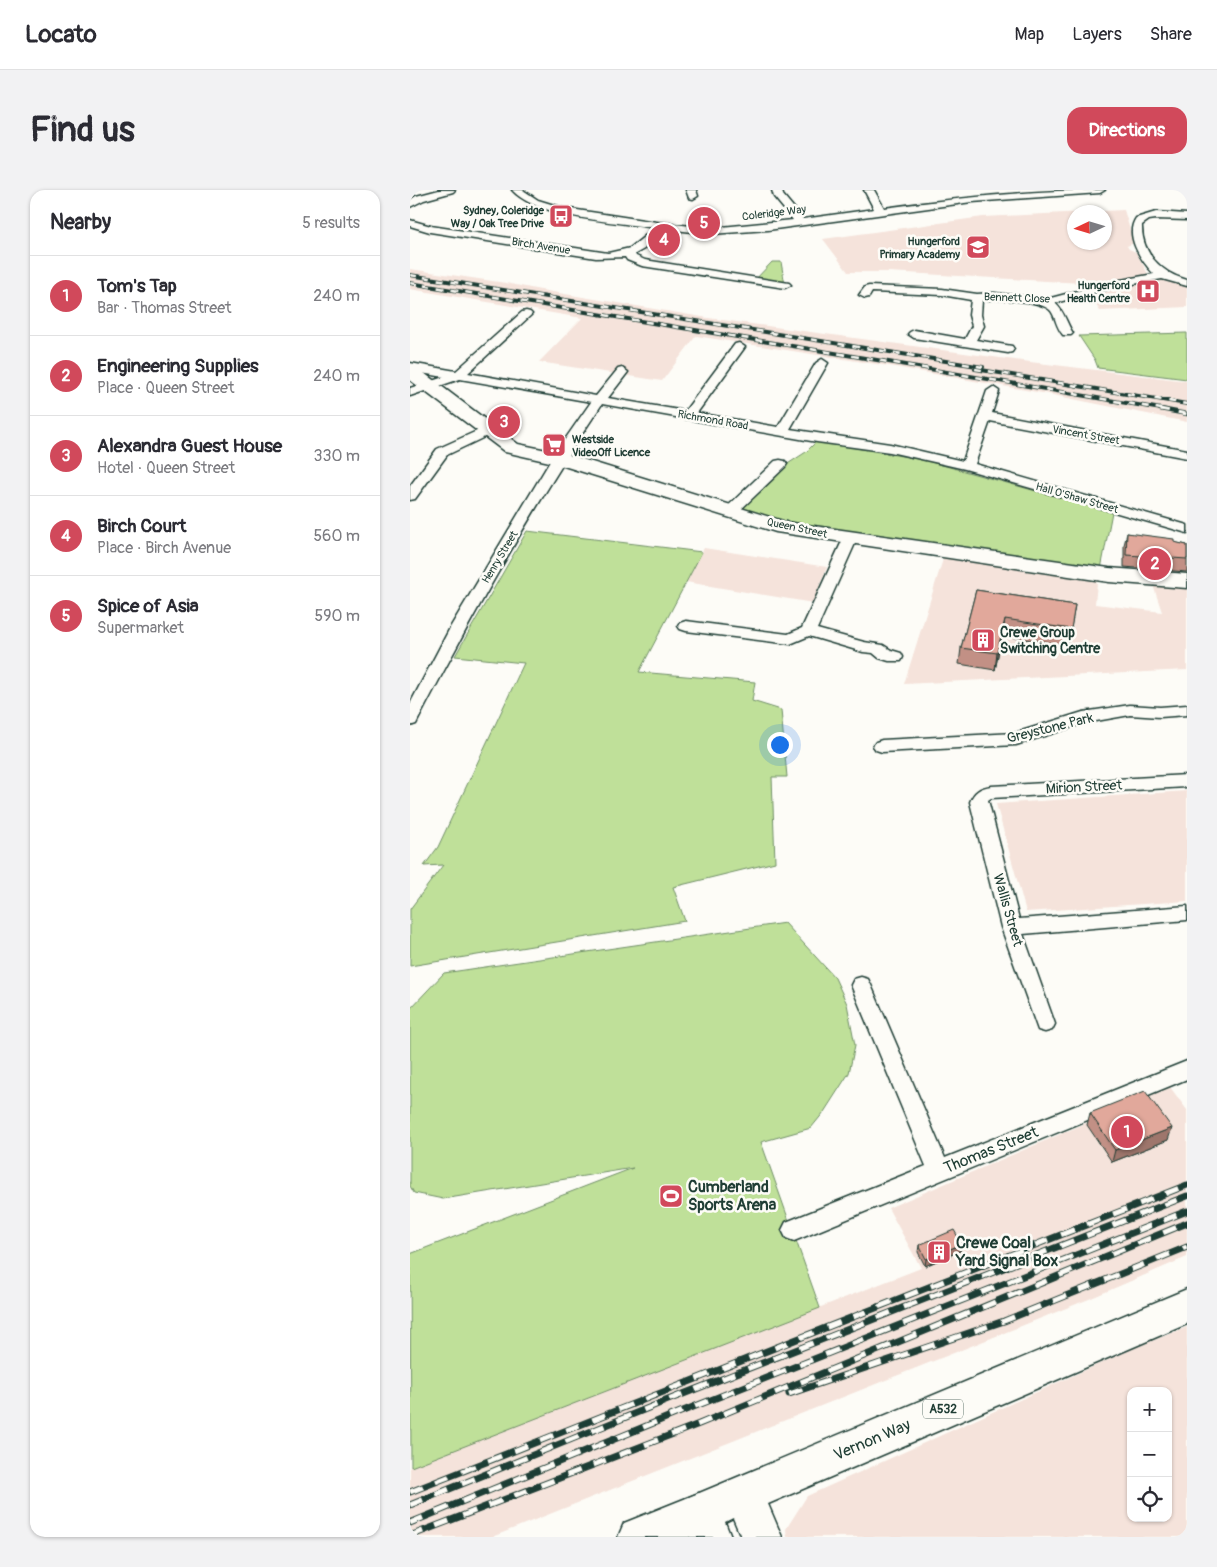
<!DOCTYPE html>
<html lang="en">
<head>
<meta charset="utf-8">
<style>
	:root { --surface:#fff; --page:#f2f2f3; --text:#2b2b33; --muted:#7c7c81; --line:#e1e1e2; --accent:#d1495b }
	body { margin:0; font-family:Pangolin,sans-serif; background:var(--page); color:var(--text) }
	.controls { position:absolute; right:15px; bottom:15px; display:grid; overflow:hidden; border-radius:10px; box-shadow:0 1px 4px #0004 }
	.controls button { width:45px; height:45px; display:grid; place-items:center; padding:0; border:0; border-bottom:1px solid var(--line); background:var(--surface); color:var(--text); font:25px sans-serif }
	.compass { position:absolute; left:657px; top:15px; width:45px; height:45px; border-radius:50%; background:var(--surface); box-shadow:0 1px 4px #0004; rotate:266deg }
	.you { position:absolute; left:369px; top:554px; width:18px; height:18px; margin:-12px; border:4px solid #fff; border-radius:50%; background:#1a73e8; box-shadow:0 0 0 8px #1a73e833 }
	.badge { display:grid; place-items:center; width:32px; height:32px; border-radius:50%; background:var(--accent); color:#fff; font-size:16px; font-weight:700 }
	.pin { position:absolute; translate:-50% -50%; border:2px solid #fff; box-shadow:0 1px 5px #0006 }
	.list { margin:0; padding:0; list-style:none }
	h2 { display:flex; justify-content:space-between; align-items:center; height:65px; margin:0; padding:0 20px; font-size:21px }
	h2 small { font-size:16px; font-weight:400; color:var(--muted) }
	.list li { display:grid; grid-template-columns:32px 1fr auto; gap:15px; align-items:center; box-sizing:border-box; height:80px; padding:0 20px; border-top:1px solid var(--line) }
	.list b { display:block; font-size:19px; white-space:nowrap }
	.list p { margin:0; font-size:16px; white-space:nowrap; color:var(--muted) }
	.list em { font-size:16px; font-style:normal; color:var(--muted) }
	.icon { flex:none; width:28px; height:28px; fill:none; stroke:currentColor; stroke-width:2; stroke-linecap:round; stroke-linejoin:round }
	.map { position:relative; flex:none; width:777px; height:1347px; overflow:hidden; border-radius:15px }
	header { display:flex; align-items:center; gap:30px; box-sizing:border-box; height:70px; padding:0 25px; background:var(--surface); border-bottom:1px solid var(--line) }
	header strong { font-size:24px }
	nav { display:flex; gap:28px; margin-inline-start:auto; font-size:18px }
	.intro { display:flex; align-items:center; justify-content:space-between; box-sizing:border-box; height:120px; padding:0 30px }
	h1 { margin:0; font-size:35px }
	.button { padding:12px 22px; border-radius:15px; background:var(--accent); color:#fff; font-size:18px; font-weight:700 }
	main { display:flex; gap:30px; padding:0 30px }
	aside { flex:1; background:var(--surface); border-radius:15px; box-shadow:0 1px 4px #0004 }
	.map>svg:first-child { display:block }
	.built { fill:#f5e3db; fill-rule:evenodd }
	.green { fill:#bfe099; stroke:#6f8e66 }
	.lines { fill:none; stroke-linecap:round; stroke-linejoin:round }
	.street-casing { stroke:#1f3d34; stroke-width:3 }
	.secondary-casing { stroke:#1f3d34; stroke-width:3 }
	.primary-casing { stroke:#1f3d34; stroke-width:3 }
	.street { fill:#fdfcf7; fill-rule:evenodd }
	.secondary { fill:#fdfcf7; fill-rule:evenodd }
	.primary { fill:#fdfcf7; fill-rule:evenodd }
	.rail-far2-casing { stroke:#1f3d34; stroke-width:4 }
	.rail-far1-casing { stroke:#1f3d34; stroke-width:4.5 }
	.rail-casing { stroke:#1f3d34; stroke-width:7 }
	.rail-far2 { stroke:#fdfcf7; stroke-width:2.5; stroke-dasharray:7; stroke-linecap:butt }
	.rail-far1 { stroke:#fdfcf7; stroke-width:3; stroke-dasharray:9; stroke-linecap:butt }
	.rail { stroke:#fdfcf7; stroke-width:5; stroke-dasharray:14; stroke-linecap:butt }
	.wall { fill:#c29085; stroke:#1f3d34 }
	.shaded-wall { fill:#9e766c; stroke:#1f3d34 }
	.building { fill:#e1a89b; stroke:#1f3d34 }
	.labels { text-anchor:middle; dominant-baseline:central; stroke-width:5; stroke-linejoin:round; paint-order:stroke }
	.far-poi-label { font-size:11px; font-weight:bold; fill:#1f3d34; stroke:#fdfcf7; text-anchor:end }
	.far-street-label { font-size:11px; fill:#1f3d34; stroke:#fdfcf7 }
	.shield { fill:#fdfcf7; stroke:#62766e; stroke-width:1 }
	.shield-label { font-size:12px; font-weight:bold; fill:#1f3d34 }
	.poi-label { font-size:14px; font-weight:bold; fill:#1f3d34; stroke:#fdfcf7; text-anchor:start }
	.street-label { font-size:14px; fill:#1f3d34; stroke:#fdfcf7 }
	.near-street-label { font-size:16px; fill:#1f3d34; stroke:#fdfcf7 }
	.near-poi-label { font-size:16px; font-weight:bold; fill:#1f3d34; stroke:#fdfcf7; text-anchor:start }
</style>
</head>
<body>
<header>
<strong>Locato</strong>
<nav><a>Map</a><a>Layers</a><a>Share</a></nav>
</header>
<div class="intro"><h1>Find us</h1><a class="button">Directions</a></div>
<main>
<aside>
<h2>Nearby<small>5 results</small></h2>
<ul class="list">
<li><span class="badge">1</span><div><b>Tom's Tap</b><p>Bar · Thomas Street</p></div><em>240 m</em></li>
<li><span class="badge">2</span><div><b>Engineering Supplies</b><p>Place · Queen Street</p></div><em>240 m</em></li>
<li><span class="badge">3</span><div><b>Alexandra Guest House</b><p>Hotel · Queen Street</p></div><em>330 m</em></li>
<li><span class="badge">4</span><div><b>Birch Court</b><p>Place · Birch Avenue</p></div><em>560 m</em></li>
<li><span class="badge">5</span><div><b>Spice of Asia</b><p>Supermarket</p></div><em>590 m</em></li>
</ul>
</aside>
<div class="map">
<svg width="777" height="1347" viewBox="0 0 777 1347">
	<rect width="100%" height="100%" fill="#fdfcf7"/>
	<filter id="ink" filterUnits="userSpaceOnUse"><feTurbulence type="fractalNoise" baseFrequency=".02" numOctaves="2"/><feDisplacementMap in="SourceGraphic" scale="10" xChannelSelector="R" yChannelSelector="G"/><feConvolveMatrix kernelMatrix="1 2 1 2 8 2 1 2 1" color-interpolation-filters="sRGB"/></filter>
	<g filter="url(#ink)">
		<!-- built -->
		<path class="built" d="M714,20L724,53L717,56L719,59L726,62L738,84L690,94L479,82H438L413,49L573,27ZM664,22H694V52H664Z
			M0,79L96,93L125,99L298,128L620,172L777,191V232L638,204L479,176L286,146L252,191L129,172L172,128L0,99Z
			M752,90L777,96V117L690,121L680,106L721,95Z
			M294,358L417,377L403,413L276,392Z
			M534,366L682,387L687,393L685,414L752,422L743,395L777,396V480L494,494Z
			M777,601V711L616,722L586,614Z
			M760,897L777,920V1067L679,1109L82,1347H0V1277L511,1078L478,1018Z
			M777,1137V1347H377L376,1339L397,1306L722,1159ZM721,1201H758V1328H721Z"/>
		<!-- green -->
		<path class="green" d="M362,72H371L375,95L344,91Z
			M777,143V189L688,178L685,170L669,146Z
			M407,251L514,270L702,322L691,379L376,334L327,317L370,279L396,262Z
			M117,341L292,362L229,482L345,492L342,511L371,520L377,587H362L365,672L263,697L275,731L0,776V719L33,675L14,676L28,657L114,473L45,466Z
			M375,733L425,788L437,814L445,855L439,883L414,922L401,938L351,952L410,1118L1,1277L0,1064L223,978L33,1009L4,1003L0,996V819L34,783Z"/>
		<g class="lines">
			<!-- street casing -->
			<g class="street-casing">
				<path id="street" d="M29,0H45L43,2L14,10L0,17V10L6,6Z
					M102,0H113L128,10L154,18L253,33L301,38L383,30L364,7L362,0H372L373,5L393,29L464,19L454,0H464L474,18C547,8 620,0 695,0L690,3L562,12L358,40L301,44L255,39L234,59L225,64L226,66L235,70L379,93L381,95L375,98L232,76L217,70L215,67L186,68L20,42L0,36V30L21,36L198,63L220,58L245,38C208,32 127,28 102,0Z
					M276,0H286L288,6L283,9L279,8Z
					M746,22L777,24V30L746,29L739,30L732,35C731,63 751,83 777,90V96L752,89L706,97L645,113C655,122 656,133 663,143L661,145H653C646,137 646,128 641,121C632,110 587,109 572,110L571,125L574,136L566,150L602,156L604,159L602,162L598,163L504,148L498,144L500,142L504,140L555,149L562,136L559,125L561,110L532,105L462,102L459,107L455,108L449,105L455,97L459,96L532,99L567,104L584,103L637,109L705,91L744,84C731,71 714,45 726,28Z
					M116,121L120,122L122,124L120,126L58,183L186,206L208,179L212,178L218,182L198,208L275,221L325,154L329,153L335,157L287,223L368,237L406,173L412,169L418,173L380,239L480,254L553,271L577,201L583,197L589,201L582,223L777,260V268L580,231L565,274L777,335V343L555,279L480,262L407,252L192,214C124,315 64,422 8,530L6,534L0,536V514L41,436L142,268L181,212L50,189L0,206V198L34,187L0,181V173L46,181L112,122Z
					M78,236L85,240L83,243L37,265L5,309L0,310V296L27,259Z
					M370,270L375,271L377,274L375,277L326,324H316L314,321L316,318L365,271Z
					M440,345L445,346L447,349L407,439L454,452L473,455L481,460L491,463L493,467L491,471H479L469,468L463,463L453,462L399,446L380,454L276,441L270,439L268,436L270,433L276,431L378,444L392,438L433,349L435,346Z
					M720,515L750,517L777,515V525L750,527L720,525L675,533L606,555L472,562L466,560L463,556L466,552L472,550L605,543L673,522Z
					M777,585V597L581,608L578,610L609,729L777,716V730L613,744L645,834L642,840L635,842L628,840L591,737L560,612C564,601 570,598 581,596Z
					M451,787L458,789L461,795L535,968L777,871V889L384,1051L376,1048L372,1040L376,1032L516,976L441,795L444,789Z"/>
			</g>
			<!-- secondary casing -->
			<g class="secondary-casing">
				<path id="secondary" d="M0,176L6,177L108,254L156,264L376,332L699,378L777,384V398L699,392L366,342L144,273L95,262L0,190Z
					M289,1303L303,1309L309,1323L303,1337L279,1347H208L214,1333Z"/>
			</g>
			<!-- primary casing -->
			<g class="primary-casing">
				<path id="primary" d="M777,1099V1134L358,1314L372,1347H331L323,1328L315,1332L321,1347H280L269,1323L275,1309Z"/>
			</g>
			<!-- street -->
			<use href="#street" class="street"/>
			<!-- secondary -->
			<use href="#secondary" class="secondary"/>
			<!-- primary -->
			<use href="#primary" class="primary"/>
			<!-- rail-far2 casing -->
			<g class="rail-far2-casing">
				<path id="rail-far2" d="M0,85L573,177
					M0,93L467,170L757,220
					M565,179L777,214"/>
			</g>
			<!-- rail-far1 casing -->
			<g class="rail-far1-casing">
				<path id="rail-far1" d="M750,219L777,224"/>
			</g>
			<!-- rail casing -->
			<g class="rail-casing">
				<path id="rail" d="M379,1204L594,1131L777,1057
					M0,1302L777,995
					M0,1315L258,1210L777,1006
					M0,1333L263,1225L777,1021
					M0,1346L289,1234L777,1033"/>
			</g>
			<!-- rail-far2 -->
			<use href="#rail-far2" class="rail-far2"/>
			<!-- rail-far1 -->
			<use href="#rail-far1" class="rail-far1"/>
			<!-- rail -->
			<use href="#rail" class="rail"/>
		</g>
		<!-- wall -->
		<path class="wall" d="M717,343L777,355V382L714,377V355Z
			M566,400L665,415L658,455L592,446L585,480L549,474L551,458Z
			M680,923L758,950L702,972L677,935Z
			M552,1054L550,1061L515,1076L508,1062L509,1055Z"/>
		<!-- shaded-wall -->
		<path class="shaded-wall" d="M595,429L592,446L585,480L587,463Z
			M762,938L758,950L702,972L705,960Z
			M552,1054L550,1061L515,1076L516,1069Z"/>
		<!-- building -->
		<path class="building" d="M717,343L764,349V352L777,355V369L716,365Z
			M566,400L665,415L661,439L595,429L587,463L551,458Z
			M735,901L762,938L705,960L680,923Z
			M544,1040L552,1054L516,1069L509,1055Z"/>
	</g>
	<!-- icons -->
	<defs>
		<g id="bus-square" transform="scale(1.25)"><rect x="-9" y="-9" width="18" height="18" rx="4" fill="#d1495b" stroke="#fdfcf7"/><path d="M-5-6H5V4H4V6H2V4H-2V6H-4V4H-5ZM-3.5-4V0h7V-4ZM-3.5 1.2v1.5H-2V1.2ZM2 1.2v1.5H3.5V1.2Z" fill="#fff"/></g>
		<g id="school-square" transform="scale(1.25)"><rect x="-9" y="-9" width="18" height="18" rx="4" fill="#d1495b" stroke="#fdfcf7"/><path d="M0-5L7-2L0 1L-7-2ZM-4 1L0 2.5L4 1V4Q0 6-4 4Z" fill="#fff"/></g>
		<g id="hospital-square" transform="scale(1.25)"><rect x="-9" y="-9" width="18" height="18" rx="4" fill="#d1495b" stroke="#fdfcf7"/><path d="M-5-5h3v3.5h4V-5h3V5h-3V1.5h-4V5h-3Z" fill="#fff"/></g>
		<g id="supermarket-square" transform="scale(1.25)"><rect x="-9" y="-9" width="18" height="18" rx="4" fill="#d1495b" stroke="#fdfcf7"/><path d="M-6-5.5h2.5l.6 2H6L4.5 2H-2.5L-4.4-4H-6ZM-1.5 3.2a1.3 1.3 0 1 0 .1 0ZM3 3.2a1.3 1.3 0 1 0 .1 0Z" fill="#fff"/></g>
		<g id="building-square" transform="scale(1.25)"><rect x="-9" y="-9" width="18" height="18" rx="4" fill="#d1495b" stroke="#fdfcf7"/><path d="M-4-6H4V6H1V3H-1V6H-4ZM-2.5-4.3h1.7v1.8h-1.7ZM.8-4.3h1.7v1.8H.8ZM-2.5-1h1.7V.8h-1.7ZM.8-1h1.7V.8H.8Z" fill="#fff"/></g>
		<g id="stadium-square" transform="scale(1.25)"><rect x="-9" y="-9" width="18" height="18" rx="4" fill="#d1495b" stroke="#fdfcf7"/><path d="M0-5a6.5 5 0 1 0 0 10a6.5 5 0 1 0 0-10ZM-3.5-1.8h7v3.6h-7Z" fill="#fff"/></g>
	</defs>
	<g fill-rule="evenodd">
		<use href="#bus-square" x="151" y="26"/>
		<use href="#school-square" x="568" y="57"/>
		<use href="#hospital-square" x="738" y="101"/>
		<use href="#supermarket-square" x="144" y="255"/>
		<use href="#building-square" x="573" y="450"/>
		<use href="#stadium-square" x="261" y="1006"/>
		<use href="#building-square" x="529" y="1062"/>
	</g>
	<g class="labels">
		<!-- far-poi labels -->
		<g class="far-poi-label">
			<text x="134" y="20">Sydney, Coleridge<tspan x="134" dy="13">Way / Oak Tree Drive</tspan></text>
			<text x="550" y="51">Hungerford<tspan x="550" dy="13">Primary Academy</tspan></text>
			<text x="720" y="95">Hungerford<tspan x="720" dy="13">Health Centre</tspan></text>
			<text x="162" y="249" text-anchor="start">Westside<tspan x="162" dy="13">VideoOff Licence</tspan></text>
		</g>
		<!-- far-street labels -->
		<g class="far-street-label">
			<text transform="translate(364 23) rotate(-7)">Coleridge Way</text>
			<text transform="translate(131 56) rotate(9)">Birch Avenue</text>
			<text transform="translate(607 108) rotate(2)">Bennett Close</text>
			<text transform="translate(303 230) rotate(10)">Richmond Road</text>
			<text transform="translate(676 245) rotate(10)">Vincent Street</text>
			<text transform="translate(667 308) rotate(16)">Hall O'Shaw Street</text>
			<text transform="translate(387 338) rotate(12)">Queen Street</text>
			<text transform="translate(90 367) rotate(-59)">Henry Street</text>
		</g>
		<!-- shield labels -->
		<rect class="shield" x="513" y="1209.5" width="40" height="19" rx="4"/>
		<g class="shield-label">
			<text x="533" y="1219">A532</text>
		</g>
		<!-- poi labels -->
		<g class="poi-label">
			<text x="590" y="442">Crewe Group<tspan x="590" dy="16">Switching Centre</tspan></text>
		</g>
		<!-- street labels -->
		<g class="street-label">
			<text transform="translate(640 538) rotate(-14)">Greystone Park</text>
			<text transform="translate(674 597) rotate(-3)">Mirion Street</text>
			<text transform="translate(598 720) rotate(74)">Wallis Street</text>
		</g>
		<!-- near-street labels -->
		<g class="near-street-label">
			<text transform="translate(581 960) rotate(-22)">Thomas Street</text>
			<text transform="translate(462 1250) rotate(-23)">Vernon Way</text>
		</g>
		<!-- near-poi labels -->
		<g class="near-poi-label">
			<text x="278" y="997">Cumberland<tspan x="278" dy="18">Sports Arena</tspan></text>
			<text x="546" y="1053">Crewe Coal<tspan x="546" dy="18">Yard Signal Box</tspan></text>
		</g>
	</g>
</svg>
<div class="controls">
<button>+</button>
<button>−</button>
<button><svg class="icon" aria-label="locate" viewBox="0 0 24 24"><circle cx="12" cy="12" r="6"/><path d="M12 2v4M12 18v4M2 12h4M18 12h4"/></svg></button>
</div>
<svg class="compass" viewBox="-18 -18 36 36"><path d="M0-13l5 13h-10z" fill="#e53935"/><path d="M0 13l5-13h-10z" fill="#7c7c81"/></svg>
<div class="you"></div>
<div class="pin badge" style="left:717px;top:942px">1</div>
<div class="pin badge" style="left:745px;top:374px">2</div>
<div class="pin badge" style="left:94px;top:232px">3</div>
<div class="pin badge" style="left:254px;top:50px">4</div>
<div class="pin badge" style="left:294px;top:33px">5</div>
</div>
</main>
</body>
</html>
